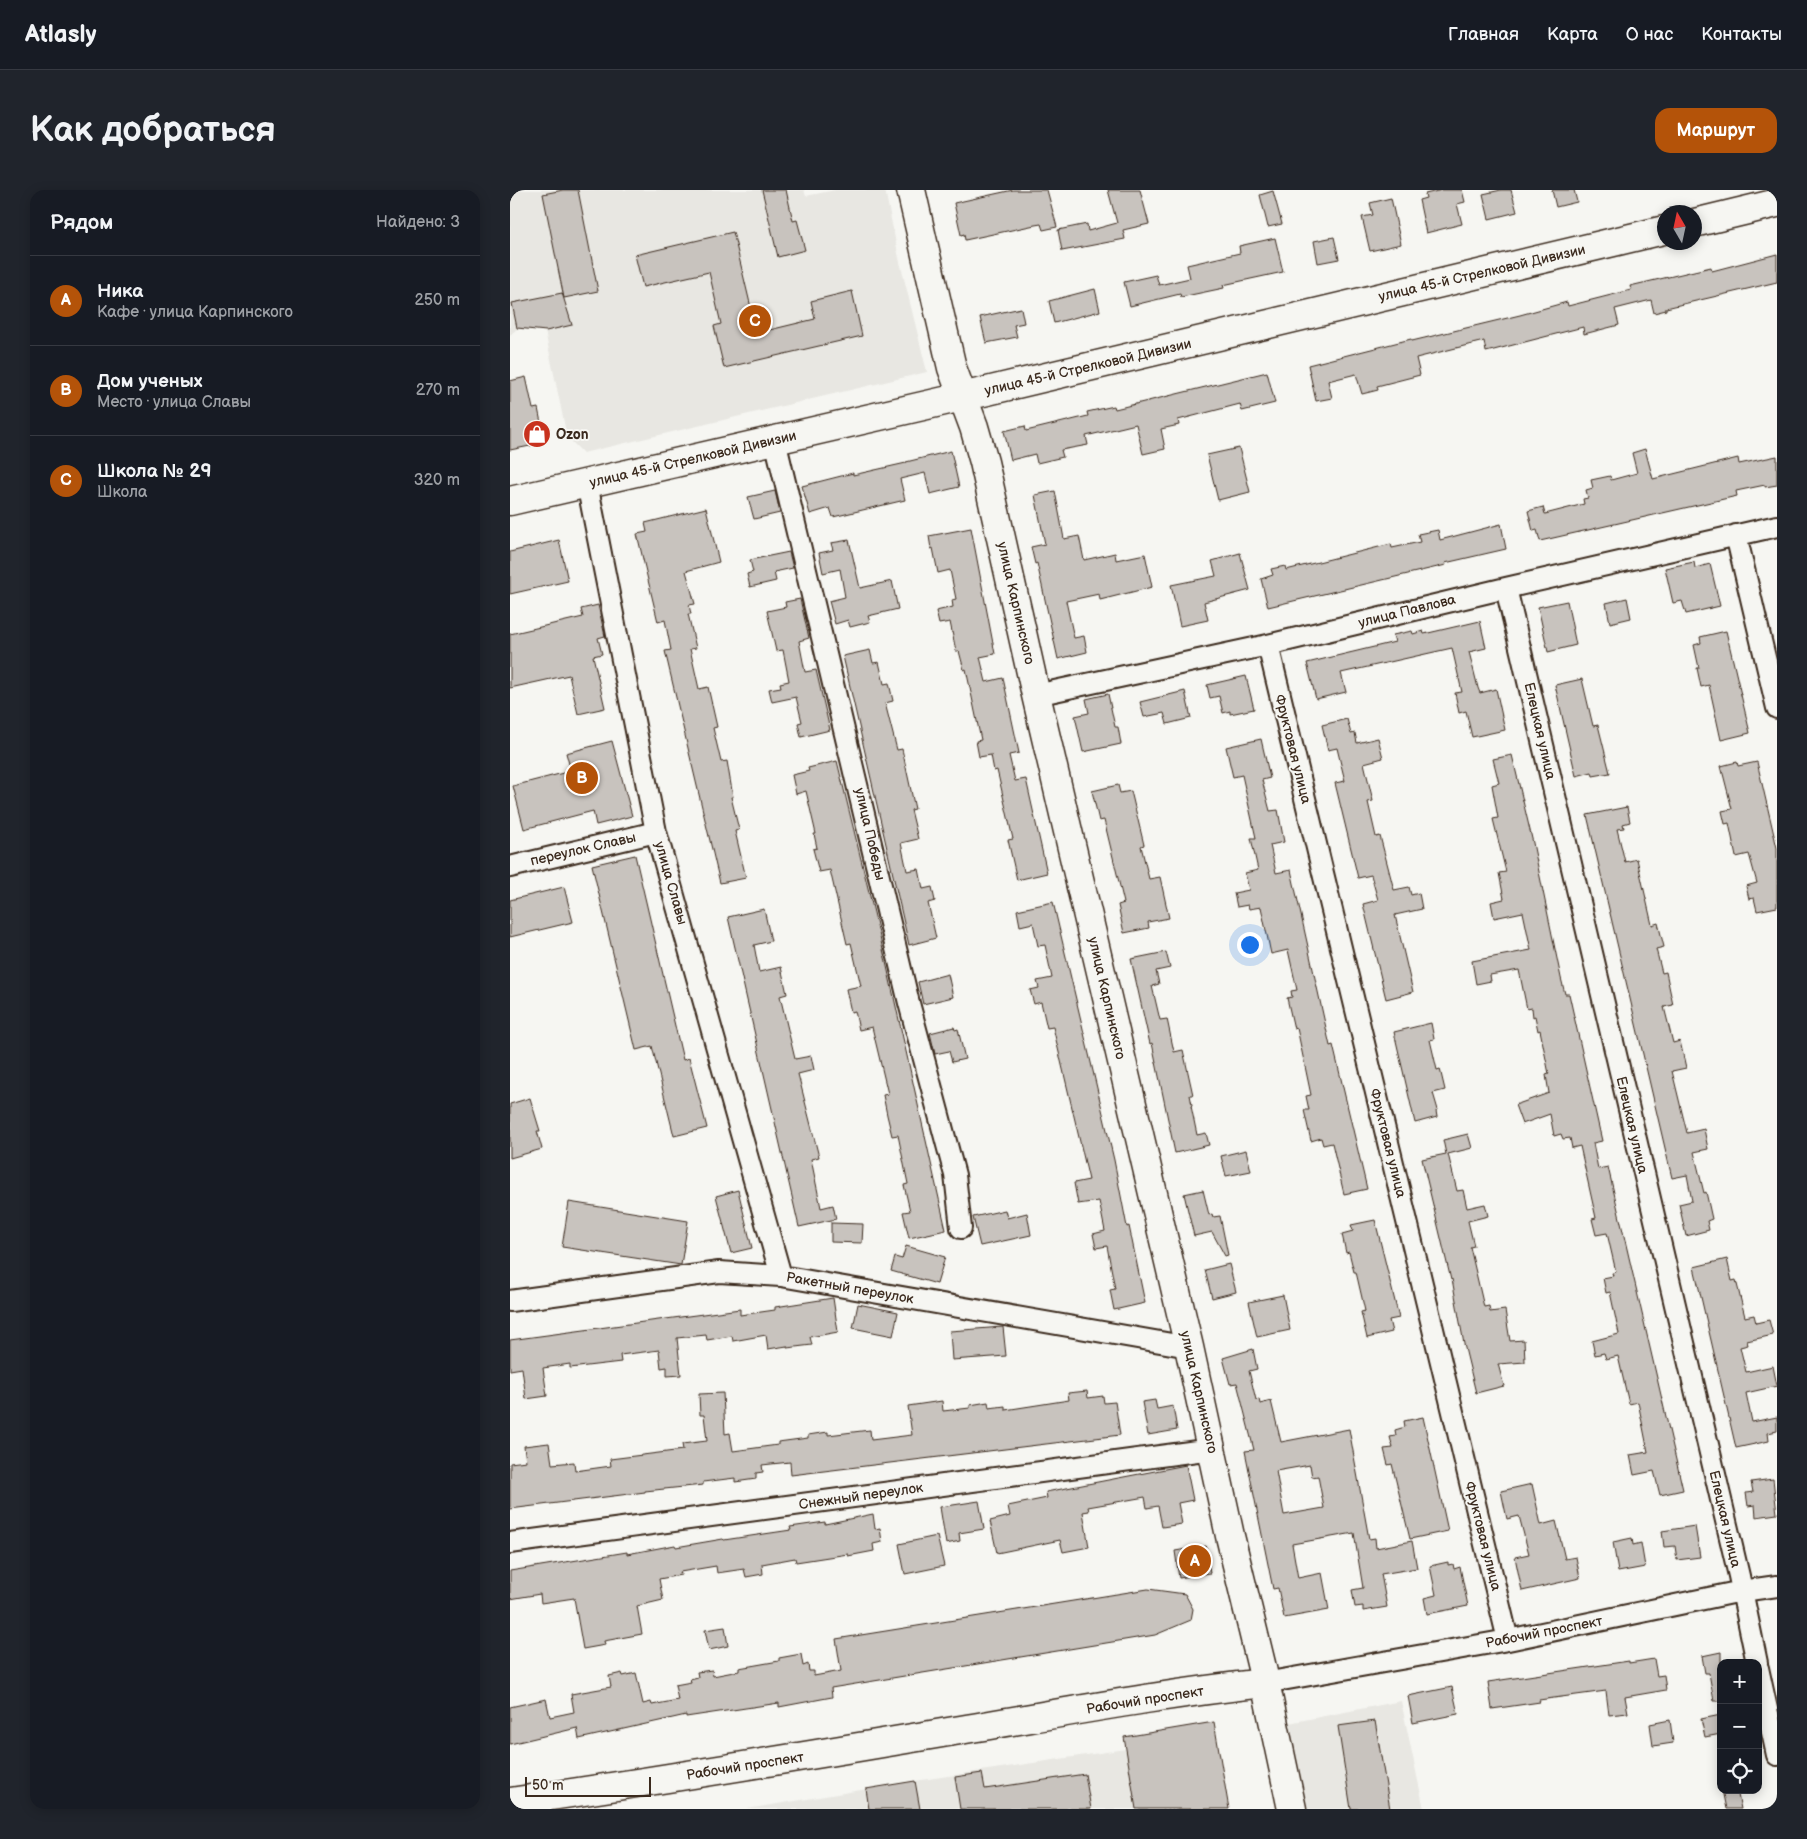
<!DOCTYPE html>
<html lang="ru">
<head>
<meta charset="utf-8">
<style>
	:root { --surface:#171b24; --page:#20242c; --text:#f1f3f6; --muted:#9ea1a6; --line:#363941; --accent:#b45309 }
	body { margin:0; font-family:"Balsamiq Sans",sans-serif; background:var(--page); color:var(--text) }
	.controls { position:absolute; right:15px; bottom:15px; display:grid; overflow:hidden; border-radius:10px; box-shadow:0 2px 12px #0003 }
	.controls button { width:45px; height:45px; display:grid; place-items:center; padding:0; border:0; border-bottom:1px solid var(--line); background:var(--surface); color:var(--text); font:25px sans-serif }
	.compass { position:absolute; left:1147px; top:15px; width:45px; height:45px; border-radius:50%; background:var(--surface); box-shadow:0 2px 12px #0003; rotate:351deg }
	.scale { position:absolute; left:15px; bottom:12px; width:126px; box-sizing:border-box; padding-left:5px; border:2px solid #3b2a1e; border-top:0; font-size:14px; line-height:18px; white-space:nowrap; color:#3b2a1e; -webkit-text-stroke:4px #f6f6f2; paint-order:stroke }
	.you { position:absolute; left:739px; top:754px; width:18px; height:18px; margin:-12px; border:4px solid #fff; border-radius:50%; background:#1a73e8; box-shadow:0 0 0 8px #1a73e833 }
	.badge { display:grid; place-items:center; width:32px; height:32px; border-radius:50%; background:var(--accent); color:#fff; font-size:16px; font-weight:700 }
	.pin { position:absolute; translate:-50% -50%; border:2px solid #fff; box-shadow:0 1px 5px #0006 }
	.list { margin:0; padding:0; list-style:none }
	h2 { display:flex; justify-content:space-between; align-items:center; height:65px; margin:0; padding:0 20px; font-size:21px }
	h2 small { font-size:16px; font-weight:400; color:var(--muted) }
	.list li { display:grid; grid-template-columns:32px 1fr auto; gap:15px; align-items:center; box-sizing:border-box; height:90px; padding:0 20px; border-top:1px solid var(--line) }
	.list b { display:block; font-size:19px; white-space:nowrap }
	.list p { margin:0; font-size:16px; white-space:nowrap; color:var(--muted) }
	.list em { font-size:16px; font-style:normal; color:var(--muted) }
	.icon { flex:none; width:28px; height:28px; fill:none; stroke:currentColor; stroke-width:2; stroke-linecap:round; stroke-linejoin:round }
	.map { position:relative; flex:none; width:1267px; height:1619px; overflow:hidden; border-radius:15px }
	header { display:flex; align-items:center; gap:30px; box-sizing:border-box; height:70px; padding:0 25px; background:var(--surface); border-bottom:1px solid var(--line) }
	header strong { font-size:24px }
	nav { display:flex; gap:28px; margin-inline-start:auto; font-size:18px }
	.intro { display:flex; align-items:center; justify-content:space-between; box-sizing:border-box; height:120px; padding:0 30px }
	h1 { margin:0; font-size:35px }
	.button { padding:12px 22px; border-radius:15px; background:var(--accent); color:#fff; font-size:18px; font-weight:700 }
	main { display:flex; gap:30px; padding:0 30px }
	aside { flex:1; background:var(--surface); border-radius:15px; box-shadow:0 2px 12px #0003 }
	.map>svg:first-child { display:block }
	.built { fill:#e8e7e2 }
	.building { fill:#c8c3be; stroke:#3b2a1e; fill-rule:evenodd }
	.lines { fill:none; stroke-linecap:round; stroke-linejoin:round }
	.street-casing { stroke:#3b2a1e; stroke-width:24 }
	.secondary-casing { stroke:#3b2a1e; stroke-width:31 }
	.street { stroke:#f6f6f2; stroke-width:20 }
	.secondary { stroke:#f6f6f2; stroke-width:28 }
	.labels { text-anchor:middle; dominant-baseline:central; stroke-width:4; stroke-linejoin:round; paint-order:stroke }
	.street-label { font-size:14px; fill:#3b2a1e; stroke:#f6f6f2 }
	.poi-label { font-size:14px; font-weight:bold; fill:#3b2a1e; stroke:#f6f6f2; text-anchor:start }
</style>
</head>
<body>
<header>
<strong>Atlasly</strong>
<nav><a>Главная</a><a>Карта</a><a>О нас</a><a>Контакты</a></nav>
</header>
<div class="intro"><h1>Как добраться</h1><a class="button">Маршрут</a></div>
<main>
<aside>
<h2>Рядом<small>Найдено: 3</small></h2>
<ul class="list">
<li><span class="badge">A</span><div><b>Ника</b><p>Кафе · улица Карпинского</p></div><em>250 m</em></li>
<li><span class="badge">B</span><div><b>Дом ученых</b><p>Место · улица Славы</p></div><em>270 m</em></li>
<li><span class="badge">C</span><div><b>Школа № 29</b><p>Школа</p></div><em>320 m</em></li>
</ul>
</aside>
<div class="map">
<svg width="1267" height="1619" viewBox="0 0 1267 1619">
	<rect width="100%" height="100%" fill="#f6f6f2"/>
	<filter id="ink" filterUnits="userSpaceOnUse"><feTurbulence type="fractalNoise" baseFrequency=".02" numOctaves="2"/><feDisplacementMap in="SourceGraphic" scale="10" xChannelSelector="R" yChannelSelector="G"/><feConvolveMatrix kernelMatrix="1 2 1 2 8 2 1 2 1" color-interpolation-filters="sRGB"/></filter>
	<g filter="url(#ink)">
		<!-- built -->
		<path class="built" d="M0,0H294L296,6L325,0H375L389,68L417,182L73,263L57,247L35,141L8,138L0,145Z
			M891,1511L914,1619H798L779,1533Z
			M704,1532L719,1619H237L405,1591L616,1559L614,1547Z"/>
		<!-- building -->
		<path class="building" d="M53,0H68L88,101L54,108L33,4Z
			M252,0H276L283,31L287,30L295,60L268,67Z
			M503,0H537L547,37L533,40L531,34L525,35L455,50L454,44L451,45L444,13Z
			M598,0H630L639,34L613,40L615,49L552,61L548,40L577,34L578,41L607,33Z
			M932,0H952L955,12L947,14L952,34L916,43L909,10L916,8L915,4Z
			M991,0H1001L1007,22L979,29L973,4Z
			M1042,0H1064L1067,12L1046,17Z
			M763,1L772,34L758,37L750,5Z
			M881,8L891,54L860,61L852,27L863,25L860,13Z
			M223,42L247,143L305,129L301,111L342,101L352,146L214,178L204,136L211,134L199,82L133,97L125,65Z
			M824,47L829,69L808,73L804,51Z
			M765,48L773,82L713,95L714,98L671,107L670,104L620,116L614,92L646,85L649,95L680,88L677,75L730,63L729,56Z
			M1267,64V92L1156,118V120L1144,123L1141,110L1105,119L1109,135L1074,144L1073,137L976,162L974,151L906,168L910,185L867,196L868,200L852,204L846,184L818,191L822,208L806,211L798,175L901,149L902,151L1010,125L1057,112L1058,116L1121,100L1120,96L1201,77L1202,81Z
			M585,99L590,121L544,133L539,111Z
			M52,103L62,135L36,141L7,138L2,113Z
			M511,118L514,133L504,135L507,147L476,153L470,127Z
			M757,182L765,213L732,221L730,214L668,230L669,235L651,239L655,259L633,264L626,234L576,246L578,255L551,260L553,267L527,273L525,264L501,270L494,241L515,236L516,241L578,226L577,222L604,216L605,219Z
			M16,187L23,219L28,218L34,248L24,250L25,255L0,260V191Z
			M729,258L740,302L708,310L697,265Z
			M1135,259L1143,289L1228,268L1229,274L1267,266V295L1255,297V295L1226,301L1227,306L1030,351L1027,340L1023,341L1018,321L1033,317L1035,324L1074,314L1073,309L1078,308L1076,300L1083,298L1081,290L1100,286L1101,290L1127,283L1122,263Z
			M441,261L449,297L420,304L415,283L390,289L395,310L323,327L320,318L300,324L292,296L343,283V285L396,273V272Z
			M265,301L270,323L244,329L238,307Z
			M545,301L554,349L569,346L574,370L605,363L606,370L635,364L642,397L590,410L589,404L556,411L564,448L574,446L577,462L548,469L527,373L525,374L521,357L535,354L525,305Z
			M196,318L209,372L176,381L185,414L179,415L181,424H178L186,458L180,459L189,499L198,497L207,537L203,538L211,572L217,571L223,607H221L229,640L225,641L236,688L210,693L155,461L161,460L155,430L148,432L127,344L137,342L135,333Z
			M991,334L996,359L935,373L936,375L758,417L751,389L763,385L761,379L775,376L776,380L881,354L882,358L910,352L908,344L928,340L930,350Z
			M461,338L485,464L470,467L476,492L493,488L509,563L499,565L505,591L516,589L537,683L507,690L498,650L503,649L487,580L484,581L481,565L469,567L466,551L471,550L456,479L454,480L449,461H446L440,432L429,434L426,421L443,417L442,410L446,409L440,380L428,383L423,358L421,359L419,346Z
			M49,350L58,391L0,404V362Z
			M339,350L350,398L382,391L388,419L358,426L360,432L340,437L338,430L325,434L319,411L335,407L330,379L313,383L309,363L323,360L321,353Z
			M279,362L283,378L264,382L266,391L240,397L237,384L243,382L240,370Z
			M730,363L740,400L694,412L698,430L670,436L661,395L706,386L702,371Z
			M1184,372L1185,378L1200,374L1210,416L1176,424L1172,411L1163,413L1155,378Z
			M1117,408L1121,428L1100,433L1096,413Z
			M290,409L299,448L289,451L295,482L306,480L320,540L291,547L288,533L292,532L286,507L262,512L259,499L271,497L270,493L279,491L273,460L266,461L257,421L276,417L275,412Z
			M1057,411L1066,455L1038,462L1028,417Z
			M88,415L95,446L88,448L92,464L83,466L95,518L68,524L59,485L0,498V444L73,427L71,419Z
			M970,431L976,458L959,462L968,498L970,503L986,499L995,540L962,547L956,521L949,523L945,503L952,502L942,458L831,483L836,502L806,509L797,473L885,452L883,445L902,441L903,444L913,441L914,444Z
			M1216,441L1240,543L1211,550L1199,495L1191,497L1187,478H1189L1184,455L1191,453L1190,447Z
			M360,460L363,473L369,472L374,494L379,493L383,511L375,513L387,560L392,559L405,619L401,620L408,649L391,653L397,681L409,679L413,699L422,697L425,711L418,713L426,748L399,755L333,466Z
			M736,486L744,519L720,524V521L713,523L709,506L700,508L697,495Z
			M1072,489L1083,536L1088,535L1100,583L1083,586L1082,582L1066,586L1045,495Z
			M675,501L681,528L657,534L654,523L634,527L630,512Z
			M598,504L605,537H608L611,554L573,562L565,526L579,523L576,509Z
			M837,529L841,544L845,543L847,553L868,548L873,568L854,573L863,611L858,612L866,647L870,646L884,700L899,697L901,705L909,703L912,719L885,725L903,802L876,809L853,714L868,710L861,685L848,688L825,593L835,591L827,558L818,560L812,535Z
			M751,549L760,588L752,590L760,621L768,620L774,652L760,655L766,683L781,680L820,856L823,855L857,999L834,1004L822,953L813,955L811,948L801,951L794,920H799L796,906L801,905L787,838L784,839L777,808L782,807L781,801L787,800L778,760L761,764L751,717L739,719L738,715L727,717L724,703L739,700L735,683L748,680L741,648H746L732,585L723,587L716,557Z
			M102,551L122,626L86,635L83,621L14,639L3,596L61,581L56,563Z
			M1002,565L1023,653L1051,788L1055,804H1059L1092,951L1083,953L1088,979L1098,977L1173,1300L1150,1305L1144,1281L1124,1285L1120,1265L1138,1262L1128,1212L1119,1214L1108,1166L1096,1169L1094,1163L1085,1165L1082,1151L1109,1144L1100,1102L1096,1103L1093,1088L1103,1086L1102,1083L1106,1082L1097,1043L1086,1045L1082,1029L1086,1028L1070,956L1062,958L1060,948L1053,949L1051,944L1044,946L1040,924L1012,934L1005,915L1039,903L1036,885L1039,884L1030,840L1028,841L1025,826L1023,827L1022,818L1017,819L1009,780L980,785L981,791L966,794L962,771L1021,760L1013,722L984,728L981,712L994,709L989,683L996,682L983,629L988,628L982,595L989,593L983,569Z
			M327,571L376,772L436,1040L399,1048L393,1022L400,1021L394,995L398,994L388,945L382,946L377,925L373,905L378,904L362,837L349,840L345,821L341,822L336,799L351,796L341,753L337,754L320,680L309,682L303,659L307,658L304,644H306L296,601L286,604L282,585L299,581L298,578Z
			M1227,572L1228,576L1247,572L1267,658V717L1247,721L1244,708L1239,709L1236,696L1247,693L1239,664L1226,667L1219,633L1215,634L1212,621L1222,619L1211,576Z
			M608,595L610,603L621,601L634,655L631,656L639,689L650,687L659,728L638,732L639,738L614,743L608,715L614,713L594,630L589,631L582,601Z
			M1117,617L1120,632L1113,634L1114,638L1107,639L1115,672L1127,669L1142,735L1148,733L1154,757L1146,759L1152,783L1156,782L1163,815L1154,817L1163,853L1170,851L1176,878L1162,881L1177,943L1194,939L1198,959L1184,962L1194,1003L1196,1002L1202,1029L1197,1031L1199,1040L1176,1046L1169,1014L1182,1011L1177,985L1162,988L1077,625Z
			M125,665L173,870L179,868L197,938L164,946L142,856L126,860L82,675Z
			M54,697L63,732L0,747V710Z
			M543,712L604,970L617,1037L619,1036L635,1113L604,1120L600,1100L605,1099L597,1056L586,1058L583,1044L595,1041L589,1011L568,1014L564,993L579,990L543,837L537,838L531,812L524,814L520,800L529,798L527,791L542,788L535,755L528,756L523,733L510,736L507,720Z
			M254,719L261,751L244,755L249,782L271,777L277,804L270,806L285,869L301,866L304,880L288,884L309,967L301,969L311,1018L323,1015L326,1029L289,1037L218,727Z
			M656,762L660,778L646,781L649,794L642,796L650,830L657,829L664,862L673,860L683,905H680L682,915L681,916L687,945L696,943L699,955L665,963L642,853L640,854L621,769Z
			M438,784L443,807L413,814L408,792Z
			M921,833L924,849L920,850L927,880L930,879L935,900L923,903L928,920L926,921L927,927L905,933L884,842Z
			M444,837L445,840L448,839L455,869L442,872L439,861L425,864L420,843Z
			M20,908L30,941H27L32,959L0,968V914Z
			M958,944L962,958L938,964L947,1001L953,1000L957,1018L975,1014L978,1026L958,1031L964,1056L960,1057L974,1117L979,1116L980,1122L995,1120L1000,1151L1014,1150L1015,1172L988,1174L994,1196L966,1203L954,1154L942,1089L941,1090L912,969L936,964L933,950Z
			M736,960L741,981L716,986L711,966Z
			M228,1000L242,1058L221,1063L206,1006Z
			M693,1000L699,1025L702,1024L703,1027L710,1026L718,1065L715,1066L702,1042L684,1046L674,1004Z
			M59,1012L178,1031L171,1075L52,1057Z
			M495,1020L497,1028L517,1023L521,1045L470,1056L463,1027Z
			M865,1030L889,1128L879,1130L882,1142L857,1148L851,1122L855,1121L846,1082H844L839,1062L836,1063L832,1044L843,1041L841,1035Z
			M321,1033L353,1034L352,1053L321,1052Z
			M396,1056L435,1067L427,1094L381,1081L385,1067L392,1069Z
			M1217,1069L1222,1091L1226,1090L1235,1127L1244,1125L1246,1133L1259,1130L1263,1145L1237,1151L1238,1155L1230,1157L1236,1182L1263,1176L1267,1196L1236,1203L1242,1232L1267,1227V1241L1258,1243L1259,1251L1226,1258L1184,1077Z
			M719,1074L726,1102L702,1108L695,1080Z
			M773,1105L780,1140L747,1147L739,1112Z
			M323,1108L328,1142L300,1147L302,1155L277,1158V1156L258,1159L256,1145L223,1151L222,1146L197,1150L196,1145L167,1148L171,1185L157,1186V1177L151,1178L149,1160L110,1165L111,1172L60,1178V1174L33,1178L37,1206L16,1209L12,1178L0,1180V1150L230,1119V1125L265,1120V1117Z
			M348,1114L388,1122L383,1146L343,1138Z
			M493,1137L496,1166L442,1170L440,1141Z
			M743,1159L747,1179L739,1181L746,1210L749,1209L750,1214L761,1211L771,1252L839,1239L859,1349L865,1348L866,1358L902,1351L907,1378L871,1384L877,1417L853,1421V1416L845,1417L842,1400L853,1398L844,1343L782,1354L788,1388L812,1383L819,1420L774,1428L768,1398L763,1399L735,1261L744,1260L727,1193L720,1194L713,1168ZM800,1275L802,1287L808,1286L814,1318L774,1325L766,1281Z
			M577,1201L578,1208L593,1206L594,1213L605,1212L610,1245L281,1285L280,1272L252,1275L253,1282L246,1283V1289L225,1292V1288L193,1292V1295L135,1301V1302L0,1319V1273L16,1271L14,1256L39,1253L42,1274L64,1272L65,1281L101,1276L100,1269L173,1260L172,1254L197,1251L194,1225H190L189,1204L213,1203L215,1244L220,1243L223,1261L268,1255V1252L298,1248V1245L318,1242V1245L360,1240L361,1250L402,1245L398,1216L432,1211L433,1221L460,1218V1215L478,1212L479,1218L495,1216V1220L559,1210L558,1203Z
			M645,1210L647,1219L663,1216L667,1240L638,1245L632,1212Z
			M913,1227L938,1341L900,1349L882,1274L878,1275L874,1259L883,1258L880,1247L886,1246L885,1240L895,1237L894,1231Z
			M676,1275L683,1310L668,1313L672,1334L652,1337L648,1316L637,1318L635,1307L578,1317L579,1321L573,1322L579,1357L553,1362L550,1350L487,1363L480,1331L500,1326L498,1316L537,1308L536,1302Z
			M1263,1289L1267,1324L1246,1327L1245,1315L1238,1316L1236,1303L1243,1302L1241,1292Z
			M1022,1294L1031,1335L1046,1331L1055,1369L1066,1367L1070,1388L1012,1401L1005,1367L1019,1364L1009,1326L997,1329L991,1301Z
			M469,1311L474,1339L449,1343L450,1351L436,1354L430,1317Z
			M363,1324L365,1339L370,1338L372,1352L363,1354L364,1361L338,1366V1364L286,1372L285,1368L252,1374L253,1384L236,1387L234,1379L207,1383L206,1376L170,1382L171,1385L149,1389L153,1410L127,1416L132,1444L94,1451L95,1455L73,1459L64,1408L31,1413L30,1404L0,1409V1381L117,1362V1364L165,1355L166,1357L213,1349L214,1350L281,1340L280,1337L315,1332V1334Z
			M1185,1336L1190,1367L1167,1370L1165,1356L1154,1357L1152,1341Z
			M427,1346L434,1376L395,1384L389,1354Z
			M1122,1348L1123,1355L1131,1353L1135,1377L1108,1382L1103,1352Z
			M696,1356L700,1383L669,1388L665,1361Z
			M938,1372V1375L943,1374L944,1379L950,1377L958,1416L917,1424L914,1408L926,1405L920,1376Z
			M638,1399L675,1404L683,1419L681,1430L645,1445L321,1498L322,1507L269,1517V1513L176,1527V1525L69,1549L67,1538L0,1554V1517L36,1509L40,1527L64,1522L61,1504L101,1497L99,1486L112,1483L113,1486L126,1483L133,1514L141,1512L142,1515L168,1510L165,1495L181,1492L180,1489L188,1487L187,1482L202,1480L203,1486L229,1481V1478L269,1471V1468L291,1464L293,1476L298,1474L299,1481H304V1486L331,1481L326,1449Z
			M215,1437L218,1456L199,1460L195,1440Z
			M1211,1462V1511H1204L1199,1483H1195L1192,1466Z
			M1144,1469L1147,1486L1154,1485L1156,1500L1115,1507L1118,1523L1099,1525L1096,1501L1029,1510L1030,1512L982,1519L978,1492L1119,1471V1473Z
			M942,1497L948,1524L903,1533L898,1506Z
			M1211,1525V1544L1195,1547L1191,1529Z
			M1160,1530L1163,1553L1143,1556L1140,1534Z
			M865,1531L880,1619H841L828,1536Z
			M704,1532L719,1619H626L614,1547Z
			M472,1583L475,1599L575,1584L581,1619H450L445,1587Z
			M405,1591L410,1619H359L356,1599Z
			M1212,1600H1227L1231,1619H1216Z"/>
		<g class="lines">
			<!-- street casing -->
			<g class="street-casing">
				<path id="street" d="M265,250L399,813L445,985L451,1038
					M77,293L146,642L271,1086
					M1226,345L1267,518
					M996,398L1229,1386L1247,1473
					M758,455L998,1450
					M526,505L758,455L996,398L1267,336
					M0,677L146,642
					M0,1111L209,1082L271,1086L679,1157
					M0,1353L702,1259
					M1248,1478L1267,1565
					M755,1493L998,1450L1232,1401L1267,1396"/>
			</g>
			<!-- secondary casing -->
			<g class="secondary-casing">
				<path id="secondary" d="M401,0L442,178L464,237L474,272L526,505L679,1157L720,1346L752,1478L782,1619
					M1184,33L1267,13
					M0,311L452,207L1154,40
					M0,1612C148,1591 296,1566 444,1541C547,1524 651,1504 755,1493"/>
			</g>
			<!-- street -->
			<use href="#street" class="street"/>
			<!-- secondary -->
			<use href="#secondary" class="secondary"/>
		</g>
	</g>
	<!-- icons -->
	<defs>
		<g id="shop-disc" transform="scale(1.4375)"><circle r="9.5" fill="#c8321e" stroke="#f6f6f2"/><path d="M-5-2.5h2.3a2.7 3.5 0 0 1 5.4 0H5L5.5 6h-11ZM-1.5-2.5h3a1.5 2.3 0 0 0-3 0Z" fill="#fff"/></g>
	</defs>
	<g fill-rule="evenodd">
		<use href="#shop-disc" x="27" y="244"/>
	</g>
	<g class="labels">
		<!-- street labels -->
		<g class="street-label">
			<text transform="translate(972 83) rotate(-13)">улица 45-й Стрелковой Дивизии</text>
			<text transform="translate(578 177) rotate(-13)">улица 45-й Стрелковой Дивизии</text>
			<text transform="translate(183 269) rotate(-13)">улица 45-й Стрелковой Дивизии</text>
			<text transform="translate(506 413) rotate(77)">улица Карпинского</text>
			<text transform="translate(897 421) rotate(-14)">улица Павлова</text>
			<text transform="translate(1030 541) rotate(77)">Елецкая улица</text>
			<text transform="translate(783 559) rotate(76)">Фруктовая улица</text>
			<text transform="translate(360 644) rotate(77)">улица Победы</text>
			<text transform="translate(73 659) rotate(-13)">переулок Славы</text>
			<text transform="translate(161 693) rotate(74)">улица Славы</text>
			<text transform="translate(597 808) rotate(77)">улица Карпинского</text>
			<text transform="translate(1122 935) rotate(77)">Елецкая улица</text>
			<text transform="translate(878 953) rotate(76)">Фруктовая улица</text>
			<text transform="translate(340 1098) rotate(10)">Ракетный переулок</text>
			<text transform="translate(689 1202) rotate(77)">улица Карпинского</text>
			<text transform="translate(351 1306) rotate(-8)">Снежный переулок</text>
			<text transform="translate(1215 1329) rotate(77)">Елецкая улица</text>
			<text transform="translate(973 1346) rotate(76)">Фруктовая улица</text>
			<text transform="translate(1034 1442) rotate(-11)">Рабочий проспект</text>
			<text transform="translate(635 1510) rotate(-9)">Рабочий проспект</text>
			<text transform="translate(235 1576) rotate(-9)">Рабочий проспект</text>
		</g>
		<!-- poi labels -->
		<g class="poi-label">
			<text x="46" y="244">Ozon</text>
		</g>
	</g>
</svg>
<div class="controls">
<button>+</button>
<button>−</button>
<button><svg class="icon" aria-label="locate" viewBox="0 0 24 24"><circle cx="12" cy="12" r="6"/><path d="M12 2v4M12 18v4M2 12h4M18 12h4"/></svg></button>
</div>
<svg class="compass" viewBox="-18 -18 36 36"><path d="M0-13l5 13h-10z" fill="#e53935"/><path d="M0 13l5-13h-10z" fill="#9ea1a6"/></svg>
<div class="scale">50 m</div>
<div class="you"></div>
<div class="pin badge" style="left:685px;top:1371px">A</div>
<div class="pin badge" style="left:72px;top:588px">B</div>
<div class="pin badge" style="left:245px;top:131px">C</div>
</div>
</main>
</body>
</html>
